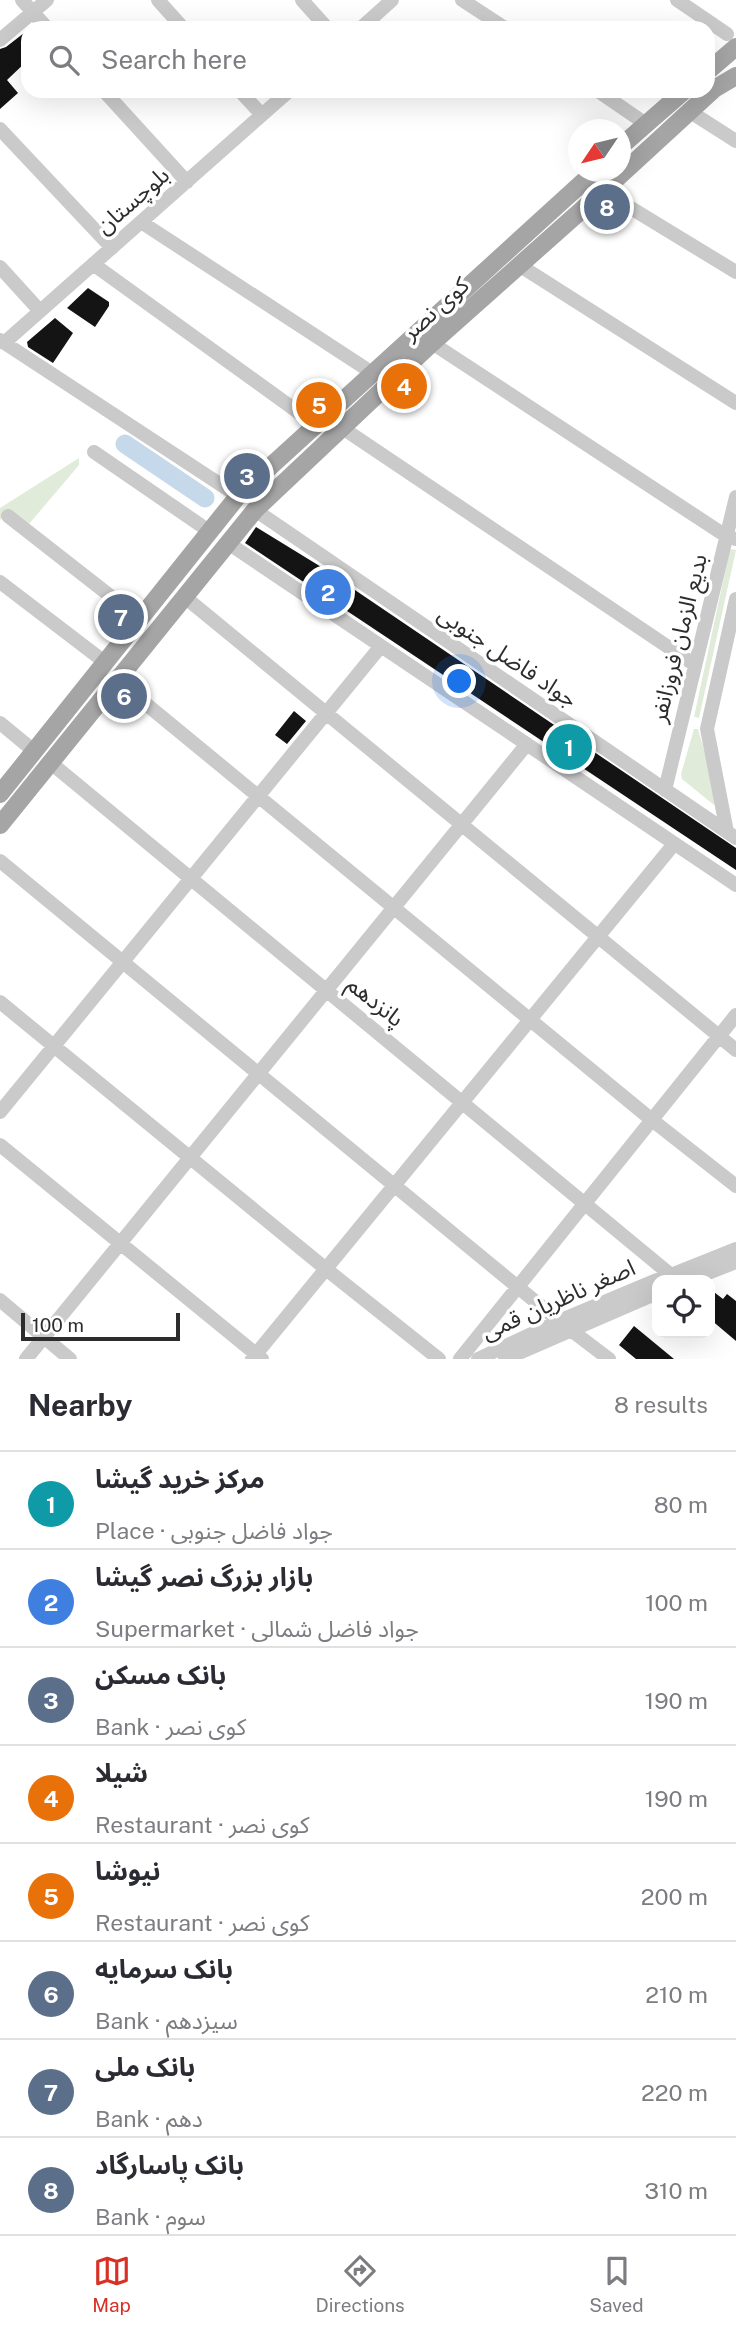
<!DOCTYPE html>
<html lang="en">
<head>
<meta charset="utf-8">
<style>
	:root { --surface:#fff; --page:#f7f7f7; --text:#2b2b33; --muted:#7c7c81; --line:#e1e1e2; --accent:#d93025 }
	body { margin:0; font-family:"Public Sans","Noto Sans Arabic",sans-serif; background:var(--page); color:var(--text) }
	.controls { position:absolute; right:21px; bottom:21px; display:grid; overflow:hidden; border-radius:14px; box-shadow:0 7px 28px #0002 }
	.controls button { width:63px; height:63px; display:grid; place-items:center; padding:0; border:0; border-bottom:2px solid var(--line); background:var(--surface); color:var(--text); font:35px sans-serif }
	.compass { position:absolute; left:568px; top:119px; width:63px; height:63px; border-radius:50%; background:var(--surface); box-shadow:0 7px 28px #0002; rotate:235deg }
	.scale { position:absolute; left:21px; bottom:18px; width:159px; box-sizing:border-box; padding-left:7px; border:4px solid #2d2d2d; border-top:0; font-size:19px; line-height:24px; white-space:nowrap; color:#2d2d2d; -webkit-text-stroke:5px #fff; paint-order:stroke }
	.you { position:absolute; left:460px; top:682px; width:24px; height:24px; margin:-18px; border:5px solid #fff; border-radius:50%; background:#1a73e8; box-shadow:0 0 0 10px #1a73e833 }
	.badge { display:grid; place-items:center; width:46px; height:46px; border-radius:50%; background:var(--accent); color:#fff; font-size:23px; font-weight:700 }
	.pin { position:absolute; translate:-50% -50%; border:4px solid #fff; box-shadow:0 2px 7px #0006 }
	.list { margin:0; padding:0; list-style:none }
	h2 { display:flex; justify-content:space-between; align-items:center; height:91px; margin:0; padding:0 28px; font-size:30px }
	h2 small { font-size:23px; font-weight:400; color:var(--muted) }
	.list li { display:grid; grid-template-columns:46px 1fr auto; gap:21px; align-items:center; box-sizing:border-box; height:98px; padding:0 28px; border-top:2px solid var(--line) }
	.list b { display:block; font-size:26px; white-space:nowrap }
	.list p { margin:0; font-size:23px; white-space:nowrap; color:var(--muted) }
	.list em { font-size:23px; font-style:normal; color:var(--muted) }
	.icon { flex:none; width:38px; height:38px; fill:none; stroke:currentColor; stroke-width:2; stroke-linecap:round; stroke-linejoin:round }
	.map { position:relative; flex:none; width:736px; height:1359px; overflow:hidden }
	.search { position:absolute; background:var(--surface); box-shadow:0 7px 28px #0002; left:21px; right:21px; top:21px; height:77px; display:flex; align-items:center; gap:18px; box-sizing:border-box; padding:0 24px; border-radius:21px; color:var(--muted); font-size:26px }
	.sheet { height:875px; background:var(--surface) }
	nav { display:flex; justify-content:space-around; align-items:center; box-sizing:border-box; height:98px; border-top:2px solid var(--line); background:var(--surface); font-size:19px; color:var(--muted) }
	nav a { display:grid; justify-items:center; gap:4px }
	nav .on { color:var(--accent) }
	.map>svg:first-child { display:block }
	.green { fill:#e1ebda }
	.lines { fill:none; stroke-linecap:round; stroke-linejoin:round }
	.river { stroke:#c6d9eb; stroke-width:19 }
	.building { fill:#141414 }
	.minor { stroke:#cacaca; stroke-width:14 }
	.major { stroke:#a5a5a5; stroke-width:18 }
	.labels { text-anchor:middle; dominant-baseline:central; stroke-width:7; stroke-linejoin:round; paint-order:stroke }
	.street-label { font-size:23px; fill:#2d2d2d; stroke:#fff }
</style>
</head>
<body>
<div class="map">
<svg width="736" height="1359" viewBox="0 0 736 1359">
	<rect width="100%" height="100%" fill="#fff"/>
	<!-- green -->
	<path class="green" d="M79,458V465L29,524L9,510L0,520V508Z
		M730,549L736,550L699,718L694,717Z
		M694,729H698L719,803L714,805L682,779L681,774Z"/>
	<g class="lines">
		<!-- river -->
		<path class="river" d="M125,444L205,498"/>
	</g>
	<!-- building -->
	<path class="building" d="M24,33L28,38V60L7,80L18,93L0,109V49L6,47Z
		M88,288L109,302V306L95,327L67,308Z
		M55,318L73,333L53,363L28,347L27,342Z
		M256,527L318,565L736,848V870L245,543Z
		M294,711L306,721L287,744L275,735Z
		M710,1289L723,1299L727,1294L736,1301V1341L710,1319Z
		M634,1326L674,1359H636L619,1345Z"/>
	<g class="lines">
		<!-- minor -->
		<path class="minor" d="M22,0L47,28
			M158,0L183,28
			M302,0L327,28
			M462,0L505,28
			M677,0L727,34
			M361,28L392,0
			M0,40L47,0
			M104,91L187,182
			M240,91L262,115
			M598,91L646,124
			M689,111L736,141
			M0,129L112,248
			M603,191L736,272
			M141,222L371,372
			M93,264L316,425
			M519,265L736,403
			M0,267L40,311
			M0,340L238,496
			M4,343L289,91
			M432,343L726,536L736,539
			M341,427L695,665
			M94,452L209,531
			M255,510L736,838
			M8,516L141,620
			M228,543L736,885
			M0,582L106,663
			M186,598L736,1050
			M118,681L652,1120L736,1186
			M0,723L34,751
			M51,763L677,1280
			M665,790L736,497
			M727,832L707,729L736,599
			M0,861L559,1321L609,1359
			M0,1002L326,1269L439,1359
			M0,1112L381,646
			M0,1145L262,1359
			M666,1277L736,1249
			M690,1280L736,1262
			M0,1300L70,1359
			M26,1359L527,744
			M252,1359L674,844
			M460,1359L736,1015
			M478,1359L559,1321L657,1280
			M505,1359L657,1293"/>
		<!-- major -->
		<path class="major" d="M708,71L736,47
			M620,147L684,91
			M0,794L238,496L594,172
			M0,825L255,510L432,343L603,191L714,89L736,76"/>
	</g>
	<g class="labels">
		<!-- street labels -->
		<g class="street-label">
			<text transform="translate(132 200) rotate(-41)">بلوچستان</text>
			<text transform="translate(435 308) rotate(-42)">کوی نصر</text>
			<text transform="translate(678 638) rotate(-76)">بدیع‌ الزمان فروزانفر</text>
			<text transform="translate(508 656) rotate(34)">جواد فاضل جنوبی</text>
			<text transform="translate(376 1001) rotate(39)">پانزدهم</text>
			<text transform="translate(558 1299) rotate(-24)">اصغر ناظریان قمی</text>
		</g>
	</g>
</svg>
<div class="controls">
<button><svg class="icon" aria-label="locate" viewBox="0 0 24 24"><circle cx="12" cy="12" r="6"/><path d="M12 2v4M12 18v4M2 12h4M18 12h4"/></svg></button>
</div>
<svg class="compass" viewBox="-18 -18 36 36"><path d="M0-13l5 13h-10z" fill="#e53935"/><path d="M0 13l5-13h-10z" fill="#7c7c81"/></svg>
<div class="scale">100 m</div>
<div class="you"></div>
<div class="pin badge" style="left:569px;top:747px;background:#0f9aa8">1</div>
<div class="pin badge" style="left:328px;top:592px;background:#3f7fe0">2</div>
<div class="pin badge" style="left:247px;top:476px;background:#5c6f8a">3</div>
<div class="pin badge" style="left:404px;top:386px;background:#e8710a">4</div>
<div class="pin badge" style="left:319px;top:405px;background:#e8710a">5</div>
<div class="pin badge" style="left:124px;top:696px;background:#5c6f8a">6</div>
<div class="pin badge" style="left:121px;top:617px;background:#5c6f8a">7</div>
<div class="pin badge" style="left:607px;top:207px;background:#5c6f8a">8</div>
<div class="search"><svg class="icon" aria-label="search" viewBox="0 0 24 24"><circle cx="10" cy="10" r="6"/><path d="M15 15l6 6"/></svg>Search here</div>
</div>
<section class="sheet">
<h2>Nearby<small>8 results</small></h2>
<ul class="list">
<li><span class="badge" style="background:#0f9aa8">1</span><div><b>مرکز خرید گیشا</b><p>Place · جواد فاضل جنوبی</p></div><em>80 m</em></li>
<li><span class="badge" style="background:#3f7fe0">2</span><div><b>بازار بزرگ نصر گیشا</b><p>Supermarket · جواد فاضل شمالی</p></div><em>100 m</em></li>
<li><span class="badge" style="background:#5c6f8a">3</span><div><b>بانک مسکن</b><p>Bank · کوی نصر</p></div><em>190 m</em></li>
<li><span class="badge" style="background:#e8710a">4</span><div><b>شیلا</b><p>Restaurant · کوی نصر</p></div><em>190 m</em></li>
<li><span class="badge" style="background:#e8710a">5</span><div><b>نیوشا</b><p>Restaurant · کوی نصر</p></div><em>200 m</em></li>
<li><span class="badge" style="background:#5c6f8a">6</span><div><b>بانک سرمایه</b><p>Bank · سیزدهم</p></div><em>210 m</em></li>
<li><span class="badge" style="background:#5c6f8a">7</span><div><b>بانک ملی</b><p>Bank · دهم</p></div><em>220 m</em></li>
<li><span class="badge" style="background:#5c6f8a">8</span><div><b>بانک پاسارگاد</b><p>Bank · سوم</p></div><em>310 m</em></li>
</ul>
</section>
<nav>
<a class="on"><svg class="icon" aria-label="map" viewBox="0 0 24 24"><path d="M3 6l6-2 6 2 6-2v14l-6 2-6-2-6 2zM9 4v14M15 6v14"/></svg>Map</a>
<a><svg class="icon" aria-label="directions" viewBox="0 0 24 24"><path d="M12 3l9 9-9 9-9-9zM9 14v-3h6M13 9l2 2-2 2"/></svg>Directions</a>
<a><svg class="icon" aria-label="saved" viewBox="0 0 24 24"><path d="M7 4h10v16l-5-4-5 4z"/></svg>Saved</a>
</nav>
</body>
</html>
